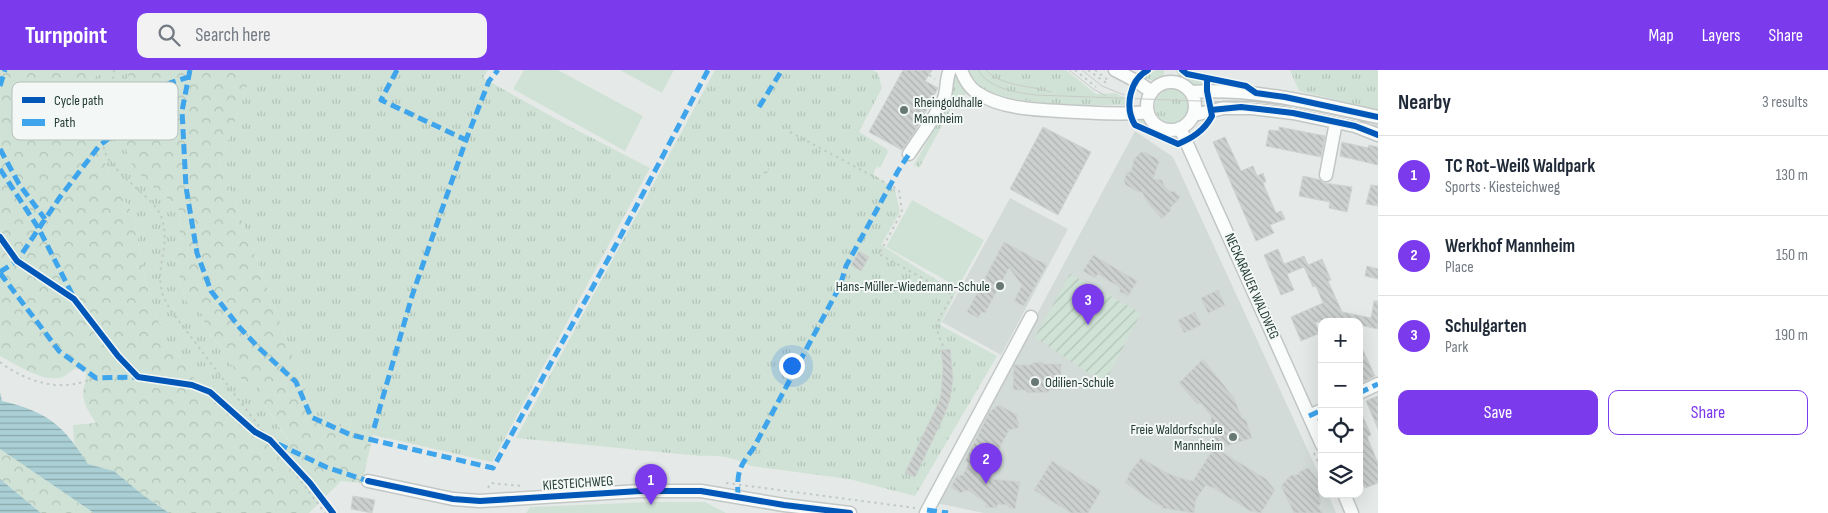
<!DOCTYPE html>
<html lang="en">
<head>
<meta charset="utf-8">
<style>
	:root { --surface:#fff; --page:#f2f2f3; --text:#1f2937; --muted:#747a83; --line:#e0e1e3; --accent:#7c3aed }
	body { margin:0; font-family:"Sofia Sans Condensed",sans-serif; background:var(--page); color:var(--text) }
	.controls { position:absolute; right:15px; bottom:15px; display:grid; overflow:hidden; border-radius:10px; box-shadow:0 5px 20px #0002 }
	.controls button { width:45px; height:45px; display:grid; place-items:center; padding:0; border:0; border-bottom:1px solid var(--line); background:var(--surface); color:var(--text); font:25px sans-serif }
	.you { position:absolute; left:791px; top:295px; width:18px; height:18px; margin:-12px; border:4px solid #fff; border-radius:50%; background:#1a73e8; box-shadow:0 0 0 8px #1a73e833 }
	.badge { display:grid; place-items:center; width:32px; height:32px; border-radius:50%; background:var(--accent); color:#fff; font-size:16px; font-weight:700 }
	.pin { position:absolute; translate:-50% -41px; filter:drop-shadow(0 1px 2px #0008) }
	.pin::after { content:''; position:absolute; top:26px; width:18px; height:15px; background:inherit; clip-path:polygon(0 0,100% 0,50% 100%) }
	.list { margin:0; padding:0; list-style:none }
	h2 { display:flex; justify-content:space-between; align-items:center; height:65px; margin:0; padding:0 20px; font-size:21px }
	h2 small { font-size:16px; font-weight:400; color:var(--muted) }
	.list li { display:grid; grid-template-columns:32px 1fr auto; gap:15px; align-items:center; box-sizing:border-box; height:80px; padding:0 20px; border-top:1px solid var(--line) }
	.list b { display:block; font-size:19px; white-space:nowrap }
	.list p { margin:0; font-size:16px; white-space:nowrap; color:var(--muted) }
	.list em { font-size:16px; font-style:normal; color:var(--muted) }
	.actions { display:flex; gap:10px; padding:15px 20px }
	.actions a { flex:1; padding:11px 0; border:1px solid var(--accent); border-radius:10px; text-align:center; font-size:18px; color:var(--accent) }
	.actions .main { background:var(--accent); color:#fff }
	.icon { flex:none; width:28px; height:28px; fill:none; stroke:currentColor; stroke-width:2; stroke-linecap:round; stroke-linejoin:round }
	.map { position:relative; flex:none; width:1378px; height:443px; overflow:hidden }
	header { display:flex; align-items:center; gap:30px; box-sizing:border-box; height:70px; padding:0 25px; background:var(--accent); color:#fff }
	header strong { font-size:24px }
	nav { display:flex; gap:28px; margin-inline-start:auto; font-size:18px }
	.search { width:350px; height:45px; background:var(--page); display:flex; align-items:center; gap:12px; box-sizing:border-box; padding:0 18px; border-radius:10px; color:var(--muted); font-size:19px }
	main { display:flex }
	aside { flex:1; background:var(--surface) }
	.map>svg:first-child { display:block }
	.built { fill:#d3dbd8 }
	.grass { fill:url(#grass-tufts) }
	.forest { fill:url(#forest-crowns) }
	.wetland { fill:url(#wetland-marsh) }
	.garden { fill:url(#garden-furrows) }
	.pitch { fill:#d0e2d5 }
	.water { fill:url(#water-rules) }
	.building { fill:url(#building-back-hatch); stroke:#ced3d1 }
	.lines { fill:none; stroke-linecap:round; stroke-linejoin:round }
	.minor-casing { stroke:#c2c7c5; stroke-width:15 }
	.path { stroke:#c2cac6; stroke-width:2; stroke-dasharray:2.5 4; stroke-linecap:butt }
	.minor { stroke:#fbfcfc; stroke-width:12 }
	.tram { stroke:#c7cbca; stroke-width:1 }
	.quiet { stroke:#3ea4eb; stroke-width:5; stroke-dasharray:10 5; stroke-linecap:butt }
	.cycleway-casing { stroke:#f3f8f6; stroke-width:9 }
	.cycleway { stroke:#0057b8; stroke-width:6 }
	.poi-dot { fill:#687874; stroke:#f3f8f6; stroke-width:2 }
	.labels { text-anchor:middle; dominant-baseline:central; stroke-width:4; stroke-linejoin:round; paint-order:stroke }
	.poi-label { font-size:14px; fill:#243b35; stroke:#f3f8f6; text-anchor:start }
	.street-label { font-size:14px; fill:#243b35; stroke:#f3f8f6 }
	.key { fill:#f3f8f6; stroke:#b5bfbc; stroke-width:1 }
	.key-label { font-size:14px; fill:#243b35 }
</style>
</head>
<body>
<header>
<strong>Turnpoint</strong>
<div class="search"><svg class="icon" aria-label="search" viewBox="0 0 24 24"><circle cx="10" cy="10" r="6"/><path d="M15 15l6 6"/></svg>Search here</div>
<nav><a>Map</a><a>Layers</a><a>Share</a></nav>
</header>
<main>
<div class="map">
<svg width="1378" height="443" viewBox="0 0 1378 443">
	<defs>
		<pattern id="grass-tufts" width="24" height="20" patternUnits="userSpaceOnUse" patternTransform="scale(1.25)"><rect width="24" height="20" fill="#d0e2d5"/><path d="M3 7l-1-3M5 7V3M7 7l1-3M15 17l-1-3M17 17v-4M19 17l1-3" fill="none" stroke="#b2c3b7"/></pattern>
		<pattern id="forest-crowns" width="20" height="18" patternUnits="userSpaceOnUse" patternTransform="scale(1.25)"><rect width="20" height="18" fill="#d0e2d5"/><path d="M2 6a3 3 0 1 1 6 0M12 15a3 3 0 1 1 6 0" fill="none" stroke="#b2c3b7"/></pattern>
		<pattern id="wetland-marsh" width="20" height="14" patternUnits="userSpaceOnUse" patternTransform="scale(1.25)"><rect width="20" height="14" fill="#d0e2d5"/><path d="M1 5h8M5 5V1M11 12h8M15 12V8" fill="none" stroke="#b2c3b7"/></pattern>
		<pattern id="garden-furrows" width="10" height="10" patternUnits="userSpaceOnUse" patternTransform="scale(1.25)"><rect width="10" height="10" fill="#d0e2d5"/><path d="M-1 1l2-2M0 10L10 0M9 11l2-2" fill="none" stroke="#b2c3b7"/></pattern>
		<pattern id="water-rules" width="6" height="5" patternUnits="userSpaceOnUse" patternTransform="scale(1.25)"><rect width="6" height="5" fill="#aacfd4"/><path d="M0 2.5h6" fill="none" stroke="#8aa9ad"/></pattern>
		<pattern id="building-back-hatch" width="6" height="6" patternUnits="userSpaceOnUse" patternTransform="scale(1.25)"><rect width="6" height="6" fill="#ccd1cf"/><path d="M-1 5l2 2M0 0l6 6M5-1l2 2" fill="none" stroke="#afb4b2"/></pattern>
	</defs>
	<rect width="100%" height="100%" fill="#e5eae8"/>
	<!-- built -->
	<path class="built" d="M1135,61L1173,87L1322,411V424H1328L1336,443H984L936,433Z
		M1010,128L1068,159L1001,285L942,252Z"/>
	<!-- grass -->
	<path class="grass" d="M101,0H129L122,44L159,123L177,134L181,148L177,197L185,230L202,244L206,259L222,279L228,290L242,310L260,318L262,331L289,372L269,373L255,366L235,349L195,309L163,265L146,213L133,144L112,110L103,88L93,46L85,30L92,11Z
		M253,0H488L483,8L569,56L650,98L492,392L373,365L315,345L220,93Z
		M715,0H873L878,3L882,18L859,62L887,79L888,82L880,98L877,96L873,104L895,120L900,142L881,175L956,222L940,255L997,286L915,426L849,409L751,396C734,387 719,385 700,386L516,368Z
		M955,0L967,20L964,27L959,24L919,98L914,95L951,28Z
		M968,0H1066L1096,24L1115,23L1126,28L1127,35C1087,35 1046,36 1007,27C999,25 988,23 981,18C975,13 970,7 968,0Z
		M1156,0H1164C1165,13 1152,13 1144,7Z
		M1176,0H1179L1191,8L1204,12V18C1192,16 1179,13 1176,0Z
		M1290,0H1378V40L1299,21Z
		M1155 36a17 17 0 1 1 34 0a17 17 0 1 1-34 0Z
		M1142,47C1149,50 1151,56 1157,60C1166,64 1173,64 1180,70C1169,70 1140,57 1133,48Z"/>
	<!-- forest -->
	<path class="forest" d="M0,0H101L92,11L85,30L93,46L103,88L112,110L133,144L146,213L163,265L195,309L235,349L255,366L268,373L289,371L262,331L260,318L242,310L228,290L222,279L206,259L202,244L185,230L177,197L181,148L177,134L159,123L134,99L124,75L122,44L129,0H253L220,93L315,345L373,365L362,413L341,411L309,443H169L143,425L114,401L88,394L74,373L73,355L96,353C90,344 83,334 83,322C84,315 87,310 86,302L76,298C71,301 65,307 59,308C41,311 15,294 0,286Z
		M0,379L94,443H41L0,409Z"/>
	<!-- wetland -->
	<path class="wetland" d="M757.5 99a5.5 5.5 0 1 1 11 0a5.5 5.5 0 1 1-11 0Z"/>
	<!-- garden -->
	<path class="garden" d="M1070,204L1141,243L1104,314L1035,267Z"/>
	<!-- pitch -->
	<path class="pitch" d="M524,0H558L643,46L625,81L513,19Z
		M620,0H674L662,23Z
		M912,130L984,170L958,217L886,177Z
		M652,432H705L726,443H526L530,437Z"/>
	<!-- water -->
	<path class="water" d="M0,322L2,331C48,342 63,355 88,394L114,401L143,425L169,443H94L0,379Z
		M0,409L41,443H0Z"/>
	<!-- building -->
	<path class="building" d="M903,0H932L925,11L938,18L914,63L902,80L869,62Z
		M1043,57L1091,82L1058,145L1010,119Z
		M1279,57L1325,66L1321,87L1266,76L1269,60L1279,61Z
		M1225,67L1241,101L1253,96L1257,106L1263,103L1266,112L1263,113L1276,143L1281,141L1285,149L1270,155L1274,163L1256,171L1213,72Z
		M1342,72L1368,78L1369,75L1378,77V95L1340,86Z
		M1141,82H1145L1157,89L1159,92L1153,109L1162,110L1165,117L1171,122L1174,121L1180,127L1178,130L1170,138L1171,140L1162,149L1148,133L1142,122H1138L1126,115L1124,111L1127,102H1131L1134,89Z
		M1303,106L1320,110L1324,113L1352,117L1347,142L1329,138L1330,132L1299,126Z
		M1371,115L1378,116V136L1366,134Z
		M1004,172L1047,195L1024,236L1014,231L1022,215L1009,198L985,243L982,242L978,248L967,242Z
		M1278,179L1284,194L1304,186L1308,195L1322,189L1331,210L1328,211L1342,242L1371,248L1374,231H1378V259L1359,255V252H1315L1320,263L1301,271L1291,247L1323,233L1316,216L1313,217L1304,197L1287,204L1294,220L1281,225L1264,185Z
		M859,181L869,187L861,201L851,195Z
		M1093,185L1137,211L1128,226L1119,221L1121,218L1098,204L1095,208L1083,201Z
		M1367,196L1378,199V209L1365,206Z
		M1218,220L1225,235L1208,243L1201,228Z
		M1195,242L1201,255L1184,263L1178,250Z
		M1359,272L1375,306L1359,314Z
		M950,279L953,309L950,329L945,344L915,407L905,403L937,336L941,325L943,296L941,280Z
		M1203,289L1234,328L1242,348L1246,350L1252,368L1217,379L1266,409L1275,420L1261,443L1250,441L1214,418L1206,415L1196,429L1194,443L1162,438L1163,436L1154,433L1125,412L1129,407L1128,405L1141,388L1167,403L1180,408L1193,411L1214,378L1215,368L1211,357V346L1201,333L1197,334L1179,313Z
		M1042,292L1043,294H1061V320L1051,319L1048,322L1028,323L1025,320H1013L1014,295H1031L1033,293Z
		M1378,326V359L1366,331Z
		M999,335L1017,345V350L1019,352L1018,358L1009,360L998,381L992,385L983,402L992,409L1020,412L1015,439L1009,438L1008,435L998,434L996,438L985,437L987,434L968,420L960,423L951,417L957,406L963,405L969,393L965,391L990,341Z
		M1359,338L1371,365L1367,367L1378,393V413L1365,418L1359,406Z
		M1052,391L1101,421L1088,443H1071L1034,420Z
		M1308,398L1318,410L1321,422L1319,424L1321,433L1318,437L1323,443H1294L1281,416L1290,406L1299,404V402Z
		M353,426L375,430L372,443L351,439Z"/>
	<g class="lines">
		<!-- minor casing -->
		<g class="minor-casing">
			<path id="minor" d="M961,0C964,8 969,17 976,22C1003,41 1046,40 1078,42C1101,43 1125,45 1148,42
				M1115,0L1136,11L1152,22
				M1147 36a24 24 0 1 1 48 0a24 24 0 1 1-48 0Z
				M1191,22C1257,18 1314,33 1378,47
				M1194,45L1224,38H1252L1293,43L1355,56L1378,65
				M1180,58L1322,375
				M909,84C920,67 934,49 943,31C948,21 945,10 950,0
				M1326,105L1336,52
				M1359,323L1378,314
				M1309,346L1322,340
				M368,411L453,429L480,431L640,421H701L784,435L850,443
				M1344,424L1352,443
				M926,443L1031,247"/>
		</g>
		<!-- path -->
		<path class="path" d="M114,0C113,11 111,23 109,34C105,52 97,72 109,90C116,100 126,108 135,117C145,126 158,136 162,149C170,175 157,193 161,217C162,226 167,234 172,242L325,443
			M1075,0L1096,17
			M1088,0L1109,15
			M1095,0L1109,11
			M1182,0L1187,4L1214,9
			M1143,2L1148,0
			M929,5L935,9
			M1130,33V20
			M1134,54L1175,74
			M790,62L899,120L902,142L879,184L953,225C941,246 930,253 944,277
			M1195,66L1208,54
			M0,292C19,307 49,319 74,314C81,313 89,310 96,308
			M1314,383L1322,402
			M726,413L915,438
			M488,418L491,413L522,416"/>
		<!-- minor -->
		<use href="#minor" class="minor"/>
		<!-- tram -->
		<path class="tram" d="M978,0C990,19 1014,22 1036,25L1253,33L1288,37L1378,56
			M986,0C1001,17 1031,15 1051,22
			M1069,0L1092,18L1106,26
			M1082,0L1102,16L1124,25"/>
		<!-- quiet -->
		<path class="quiet" d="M190,0L182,41L186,117L197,183L211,221L240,258L260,279L296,312L311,347L351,365L493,398L617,173L708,0
			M397,0L381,30L466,70
			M0,16L5,0
			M759,37L782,0
			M0,79L19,114L45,149
			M0,99L39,159L73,226
			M0,202L17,191L60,127L99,76L118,61L133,46L140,30L152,21L170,13L189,7
			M0,203L59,281L96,308L138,307
			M1359,323L1378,314
			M1309,346L1322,340
			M374,358L412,226L466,70L489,11L498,0
			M278,374L326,397L368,411
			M738,427C737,403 738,398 753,379L840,216L846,196L898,101L909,84
			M927,440L948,443"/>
		<!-- cycleway casing -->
		<g class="cycleway-casing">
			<path id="cycleway" d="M1148,0C1130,9 1124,37 1135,55L1178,74C1192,68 1204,61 1212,46L1207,21V8
				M1182,0L1187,4L1246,16L1256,23L1285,27L1378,47
				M1211,40L1241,37L1293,43L1355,56L1378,65
				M0,167L17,191L74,229L118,286L138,307L192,315L210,322L255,362L270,370L310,413L333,443
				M368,411L453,429L480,431L640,421H701L784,435L850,443"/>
		</g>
		<!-- cycleway -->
		<use href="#cycleway" class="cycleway"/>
	</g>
	<!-- markers -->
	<g class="poi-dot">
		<circle cx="904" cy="40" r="5"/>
		<circle cx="1000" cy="216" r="5"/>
		<circle cx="1035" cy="312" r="5"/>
		<circle cx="1233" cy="367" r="5"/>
	</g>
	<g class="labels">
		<!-- poi labels -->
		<g class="poi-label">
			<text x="914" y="32">Rheingoldhalle<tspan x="914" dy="16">Mannheim</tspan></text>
			<text x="990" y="216" text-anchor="end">Hans-Müller-Wiedemann-Schule</text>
			<text x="1045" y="312">Odilien-Schule</text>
			<text x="1223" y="359" text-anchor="end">Freie Waldorfschule<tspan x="1223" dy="16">Mannheim</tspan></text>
		</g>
		<!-- street labels -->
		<g class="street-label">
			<text transform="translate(1252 216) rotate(66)">NECKARAUER WALDWEG</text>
			<text transform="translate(578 413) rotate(-4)">KIESTEICHWEG</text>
		</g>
	</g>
	<!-- legend -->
	<rect x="12" y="12" width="166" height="58" rx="8" class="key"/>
	<rect x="22" y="27" width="23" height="6" fill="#0057b8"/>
	<rect x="22" y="49" width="23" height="7" fill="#3ea4eb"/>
	<g class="key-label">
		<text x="54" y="35">Cycle path</text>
		<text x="54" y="57">Path</text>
	</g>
</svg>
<div class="controls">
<button>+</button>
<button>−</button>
<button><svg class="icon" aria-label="locate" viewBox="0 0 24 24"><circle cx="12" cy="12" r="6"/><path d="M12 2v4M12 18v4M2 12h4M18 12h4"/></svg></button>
<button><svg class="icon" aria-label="layers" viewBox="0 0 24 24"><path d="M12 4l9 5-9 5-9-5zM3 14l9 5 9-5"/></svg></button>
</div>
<div class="you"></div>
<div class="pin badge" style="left:651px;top:435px">1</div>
<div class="pin badge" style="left:986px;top:414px">2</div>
<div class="pin badge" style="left:1088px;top:255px">3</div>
</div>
<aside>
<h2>Nearby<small>3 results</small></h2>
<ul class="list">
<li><span class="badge">1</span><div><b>TC Rot-Weiß Waldpark</b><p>Sports · Kiesteichweg</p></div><em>130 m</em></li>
<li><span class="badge">2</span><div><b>Werkhof Mannheim</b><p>Place</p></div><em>150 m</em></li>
<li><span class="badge">3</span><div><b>Schulgarten</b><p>Park</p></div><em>190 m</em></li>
</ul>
<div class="actions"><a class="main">Save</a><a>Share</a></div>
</aside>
</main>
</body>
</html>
